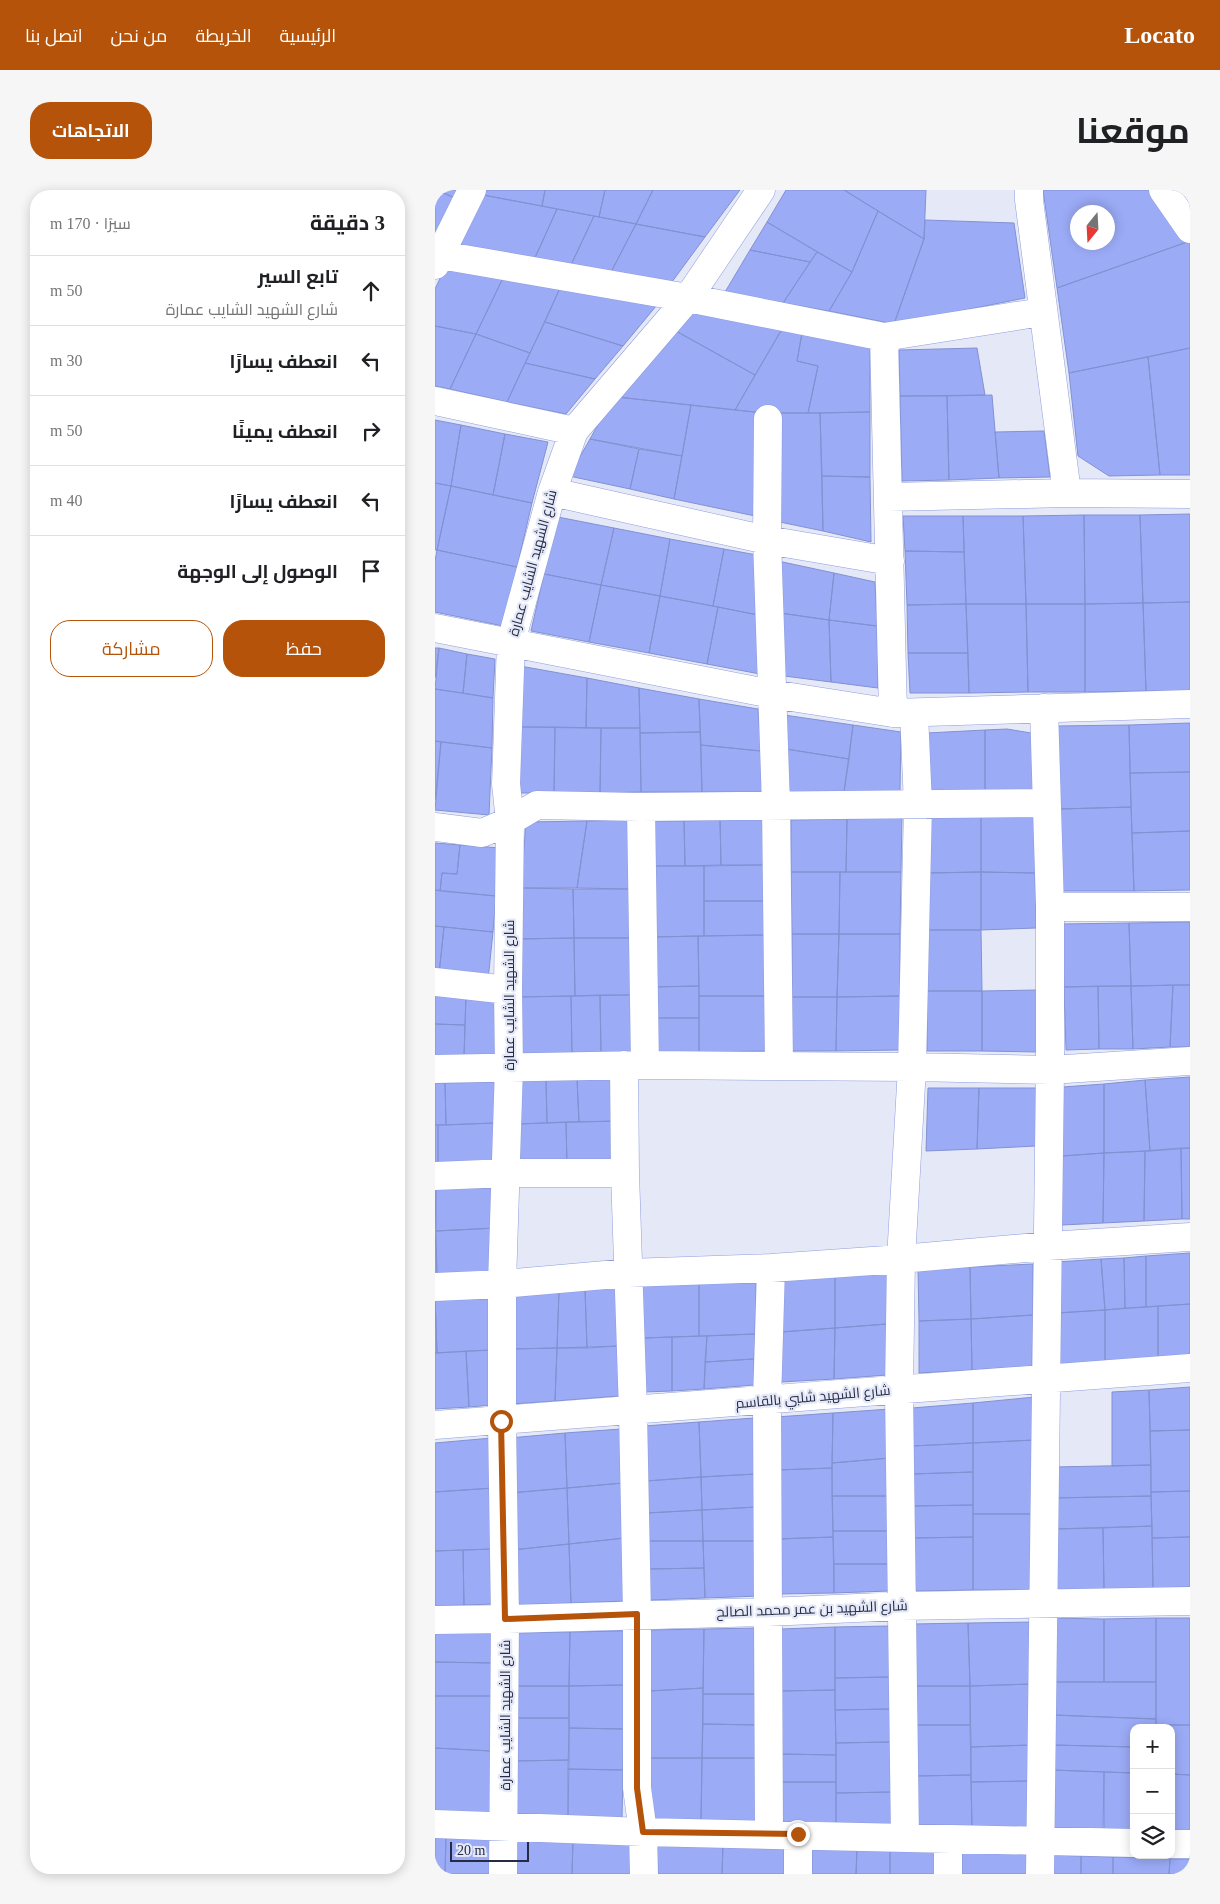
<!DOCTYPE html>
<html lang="ar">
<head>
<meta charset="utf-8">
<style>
	:root { --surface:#fff; --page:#f6f6f6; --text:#202124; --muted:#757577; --line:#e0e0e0; --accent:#b45309 }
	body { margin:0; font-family:"Times New Roman",Cairo,serif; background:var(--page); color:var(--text); direction:rtl }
	.controls { position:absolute; right:15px; bottom:15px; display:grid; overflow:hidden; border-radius:10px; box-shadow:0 2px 12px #0003 }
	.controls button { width:45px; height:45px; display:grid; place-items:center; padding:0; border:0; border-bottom:1px solid var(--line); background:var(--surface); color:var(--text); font:25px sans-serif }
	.compass { position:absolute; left:635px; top:15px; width:45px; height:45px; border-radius:50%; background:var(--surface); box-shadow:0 2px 12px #0003; rotate:198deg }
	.scale { position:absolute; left:15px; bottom:12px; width:79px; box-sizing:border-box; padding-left:5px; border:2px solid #252b45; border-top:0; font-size:14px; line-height:18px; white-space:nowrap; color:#252b45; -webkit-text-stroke:4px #e5e9f7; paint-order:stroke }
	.stop { position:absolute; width:15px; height:15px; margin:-11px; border:4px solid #b45309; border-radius:50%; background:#fff }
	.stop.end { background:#b45309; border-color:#fff; box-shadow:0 1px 5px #0008 }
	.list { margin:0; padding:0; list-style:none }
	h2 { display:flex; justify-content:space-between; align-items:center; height:65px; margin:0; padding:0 20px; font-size:21px }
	h2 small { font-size:16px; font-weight:400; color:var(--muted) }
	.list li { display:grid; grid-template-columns:32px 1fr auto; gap:15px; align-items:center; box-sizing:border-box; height:70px; padding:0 20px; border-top:1px solid var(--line) }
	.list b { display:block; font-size:19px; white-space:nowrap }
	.list p { margin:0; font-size:16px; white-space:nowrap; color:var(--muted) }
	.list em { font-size:16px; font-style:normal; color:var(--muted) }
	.actions { display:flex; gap:10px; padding:15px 20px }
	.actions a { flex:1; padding:11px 0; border:1px solid var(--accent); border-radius:20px; text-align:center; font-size:18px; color:var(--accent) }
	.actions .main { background:var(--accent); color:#fff }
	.icon { flex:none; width:28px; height:28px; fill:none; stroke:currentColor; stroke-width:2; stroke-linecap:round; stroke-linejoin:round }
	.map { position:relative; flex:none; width:755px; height:1684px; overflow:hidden; direction:ltr; border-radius:20px }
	header { display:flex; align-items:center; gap:30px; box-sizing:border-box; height:70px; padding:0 25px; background:var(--accent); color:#fff }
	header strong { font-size:24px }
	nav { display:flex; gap:28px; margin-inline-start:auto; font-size:18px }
	.intro { display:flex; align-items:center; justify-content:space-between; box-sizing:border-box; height:120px; padding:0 30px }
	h1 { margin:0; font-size:35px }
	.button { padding:12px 22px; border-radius:20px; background:var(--accent); color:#fff; font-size:18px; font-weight:700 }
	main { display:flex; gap:30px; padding:0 30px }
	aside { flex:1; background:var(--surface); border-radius:20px; box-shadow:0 2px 12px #0003 }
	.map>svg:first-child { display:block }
	.building { fill:#9babf6; stroke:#8391d2; fill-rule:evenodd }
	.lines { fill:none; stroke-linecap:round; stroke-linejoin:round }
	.minor-casing { stroke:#8f9dde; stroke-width:29 }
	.minor { stroke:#fff; stroke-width:28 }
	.route { stroke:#b45309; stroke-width:6 }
	.labels { text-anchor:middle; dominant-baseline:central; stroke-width:4.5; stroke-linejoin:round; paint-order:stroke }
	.street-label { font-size:14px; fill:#252b45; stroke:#e5e9f7 }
</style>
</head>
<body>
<header>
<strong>Locato</strong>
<nav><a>الرئيسية</a><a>الخريطة</a><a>من نحن</a><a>اتصل بنا</a></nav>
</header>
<div class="intro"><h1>موقعنا</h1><a class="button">الاتجاهات</a></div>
<main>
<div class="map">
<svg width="755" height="1684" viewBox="0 0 755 1684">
	<rect width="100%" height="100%" fill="#e5e9f7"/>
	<!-- building -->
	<path class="building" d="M0,0L20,8L0,50Z
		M3,0H24L20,8Z
		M50,0H110L107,16L48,5Z
		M110,0H170L164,27L107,16Z
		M170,0H218L201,34L164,27Z
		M218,0H305L270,47L201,34Z
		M351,0H409L443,21L417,82L332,32Z
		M409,0H491L489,49L443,21Z
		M608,0H717L755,51L622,98ZM642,22H672V52H642Z
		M48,5L122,19L99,70L23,55Z
		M122,19L159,26L135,77L99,70Z
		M443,21L489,49L459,134L394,121L417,82Z
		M159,26L201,34L175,84L135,77Z
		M490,30L579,33L590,108L459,134L489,49Z
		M332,32L382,62L375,72L315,60Z
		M201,34L270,47L234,96L175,84Z
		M755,51V158L634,183L622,98Z
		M315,60L375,72L348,113L290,102Z
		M382,62L417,82L394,121L348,113Z
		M10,78L68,88L41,144L0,136V99Z
		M68,88L125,98L95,163L41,144Z
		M125,98L222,115L188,156L110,132Z
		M258,122L347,139L320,185L241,141Z
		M110,132L188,156L160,189L90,173Z
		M0,136L41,144L15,199L0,196Z
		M347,139L367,143L362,171L383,176L373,223H329L300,220Z
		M241,141L320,185L300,220L182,207Z
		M367,143L435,157V222L373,223L383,176L362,171Z
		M41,144L95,163L72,212L15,199Z
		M542,158L550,205L465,206L464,160Z
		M755,158V285H725L713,167Z
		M713,167L725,285L674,286L643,266L634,183Z
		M90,173L160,189L131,224L72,212Z
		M557,205L564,288L514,290L512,206Z
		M465,206H512L514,290L467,291Z
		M182,207L256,215L247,266L155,249L172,218Z
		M256,215L329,223L320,326L239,309Z
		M435,222V287L387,286L385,223Z
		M340,223H385L388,341L340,331Z
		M0,230L26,235L16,296L0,293Z
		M26,235L70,244L58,305L16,296Z
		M609,241L615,287L564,288L560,242Z
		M70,244L113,252L97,313L58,305Z
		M155,249L204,259L195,299L134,286Z
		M204,259L247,266L239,309L195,299Z
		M387,286L435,287L436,352L388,341Z
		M0,293L16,296L2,360H0Z
		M16,296L97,313L82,377L2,360Z
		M755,324V412L708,413L705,325Z
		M649,325H705L708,413L650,414Z
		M649,325L650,414H591L588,326Z
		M468,326H528L529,362L470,361Z
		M528,326H588L591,414H531Z
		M123,327L179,338L166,395L109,384Z
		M179,338L235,349L225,406L166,395Z
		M235,349L289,359L278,416L225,406Z
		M289,359L322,365L323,425L278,416Z
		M2,360L82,377L68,436L0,422V371Z
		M470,361L529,362L531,414L472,415Z
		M343,371L399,383L394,430L345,423Z
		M399,383L440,392L442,436L394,430Z
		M109,384L166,395L154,452L96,441Z
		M166,395L225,406L214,463L154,452Z
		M225,406L283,417L272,474L214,463Z
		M755,412V501H711L708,413Z
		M708,413L711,501L650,502V414Z
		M531,414H591L593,502L534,503Z
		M531,414L533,463H473L472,415Z
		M591,414H650V502H593Z
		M283,417L323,425L325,484L272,474Z
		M345,423L394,430L396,492L349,486Z
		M394,430L442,436L443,498L396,492Z
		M0,458H4L0,488Z
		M4,458L32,464L28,503L0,499Z
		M473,463H533L534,503H475Z
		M32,464L60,469L58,508L28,503Z
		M85,476L152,488L151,538L84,537Z
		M152,488L204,498L205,538H151Z
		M204,498L264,509L265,542L205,543Z
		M0,499L58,508L57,558L0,551Z
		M264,509L323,519L326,561L266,555Z
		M349,525L418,535L414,569L351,559Z
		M755,533V582L695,583L694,535Z
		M418,535L466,542L465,602H409Z
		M694,535L696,617L625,619L622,536Z
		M84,537H120L119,603H83Z
		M120,537L166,538L165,603H119Z
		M166,538H205L206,602L165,603Z
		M572,539L596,543L598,602H550V540Z
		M550,540V602H492V543Z
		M265,542L267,602H206L205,543Z
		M0,551L6,552L0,610Z
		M6,552L57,558L54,625L0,620Z
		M266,555L326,561L329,602H267Z
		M351,559L414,569L409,602L353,603Z
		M755,582V641L697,643L695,583Z
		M696,617L699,701H627L625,619Z
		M467,627L466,682H411L412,629Z
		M546,627V682L492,683V628Z
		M546,627H600V683L546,682Z
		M329,629V675H286L285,630Z
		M412,629L411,682H356V630Z
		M197,630L198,699L142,698L152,631Z
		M285,630L286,675L250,676L249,631Z
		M152,631L142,698H86L91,632Z
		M215,631H249L250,676H216Z
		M755,641V700L699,701L697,643Z
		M0,653L25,655L22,684L7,683L5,701L0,700Z
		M25,655L66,658L61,706L5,701L7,683L22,684Z
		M329,675V711H269V676Z
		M216,676H269V746L217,747Z
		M356,682H405L404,744H357Z
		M405,682H466L465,744H404Z
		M546,682L600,683L601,738L546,740Z
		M546,682V740H492V683Z
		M86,698L138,699L139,748L82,749Z
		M138,699H198L199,748H139Z
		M0,700L61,706L58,742L0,736Z
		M269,711H329V745L269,746Z
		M755,732V795L696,796L694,733Z
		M694,733L696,796L629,797L627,734Z
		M0,736L9,737L4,784H0Z
		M9,737L58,742L53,790L4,784Z
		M492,740H546L547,801H492Z
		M357,744H404L402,807H357Z
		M404,744H465V806L402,807Z
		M329,745L330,806H264L263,746Z
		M263,746L264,796L217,797V747Z
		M139,748L140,806L83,807L82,749Z
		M139,748H199V805L140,806Z
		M738,795L735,857L698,859L696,796Z
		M738,795H755V857H735Z
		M264,796V828H217V797Z
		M663,796L664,859L631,860L629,797Z
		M663,796H696L698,859H664Z
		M603,800L604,862L547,861V801Z
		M0,801L31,805L30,835L0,834Z
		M492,801H547V861H492Z
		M31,805L60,809L61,866L29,867Z
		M165,805H199L200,863H166Z
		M165,805L166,863L137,864L136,806Z
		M136,806L137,864L84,865L83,807Z
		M264,806H330V861L264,862Z
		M465,806V860L401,861L402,807Z
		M357,807H402L401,861H357Z
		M217,828H264V862L218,863Z
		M0,834L30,835L29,867H0Z
		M755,887V958L715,961L710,890Z
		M182,888L184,931L144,932L142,889Z
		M142,889L144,932L112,933L111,890Z
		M111,890L112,933L84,934L83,891Z
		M710,890L715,961L669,963V894Z
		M61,892V933L11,935L10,893Z
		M0,893H10L11,935H0Z
		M669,894V963L627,966L628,897Z
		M493,898H544L542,959L491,961Z
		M544,898H603L601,956L542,959Z
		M184,931L185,976H132L131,932Z
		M131,932L132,976H85L84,934Z
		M61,933V974L3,977V935Z
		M0,935H3V977H0Z
		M746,958H755V1029H747Z
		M746,958L747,1029L709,1031L710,961Z
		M710,961L709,1031L668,1033L669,963Z
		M669,963L668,1033L627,1035V966Z
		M62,995L61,1038L1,1041V997Z
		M0,997H1L0,1041Z
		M61,1038L60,1081L2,1084L1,1041Z
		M0,1041L2,1084H0Z
		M755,1063V1114L711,1117V1066Z
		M711,1066V1117L690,1118L689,1068Z
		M689,1068L690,1118L670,1120L666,1069Z
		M666,1069L670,1120L622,1123V1072Z
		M598,1074V1125L536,1129L535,1077Z
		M535,1077L536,1129L484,1131L483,1080Z
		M453,1083L452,1134L400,1138V1087Z
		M400,1087V1138L346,1142L347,1091Z
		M321,1091L320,1144L264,1146V1093Z
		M264,1093V1146L208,1148L207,1094Z
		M182,1097L183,1156L152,1158L150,1099Z
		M150,1099L152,1158H122L124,1100Z
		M124,1100L122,1158L76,1159L77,1102Z
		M58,1103L57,1160L2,1163L0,1106Z
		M0,1106L2,1163H0Z
		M755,1114V1165L723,1167V1116Z
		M723,1116V1167L670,1171V1120Z
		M670,1120V1171L622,1174V1123Z
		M598,1125L597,1176L537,1180L536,1129Z
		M536,1129L537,1180L484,1183V1131Z
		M452,1134V1185L399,1189L400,1138Z
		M400,1138L399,1189L346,1192V1142Z
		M320,1144L319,1169L270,1172L272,1146Z
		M272,1146L269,1199L237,1201V1147Z
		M237,1147V1201L209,1202L208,1148Z
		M183,1156L184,1206L120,1211L122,1158Z
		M122,1158L120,1211L76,1214V1159Z
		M57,1160V1215L34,1217L31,1161Z
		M31,1161L34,1217L0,1219V1163Z
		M319,1169V1195L269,1199L270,1172Z
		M755,1197V1240L715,1241L714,1200Z
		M714,1200L716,1275L677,1276V1202Z
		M600,1207V1250L538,1253V1213Z
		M538,1213V1253L477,1256V1218Z
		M455,1219V1268L397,1273L398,1223Z
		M398,1223L397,1278L342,1280L341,1227Z
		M319,1228L321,1284L266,1287L264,1232Z
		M264,1232L266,1287L211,1291L209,1236Z
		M186,1239L188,1293L132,1298L130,1243Z
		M755,1240V1301L716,1302L715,1241Z
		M130,1243L132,1298L75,1303L74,1248Z
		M57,1248L58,1298L0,1302V1253Z
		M600,1250L599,1324H538V1253Z
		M538,1253V1282L477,1284V1256Z
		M455,1268L454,1306H397V1273Z
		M716,1275V1306L618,1308V1277Z
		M397,1278L398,1347L343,1349L342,1280Z
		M538,1282V1315L477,1316V1284Z
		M321,1284L322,1317L267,1320L266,1287Z
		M266,1287L267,1320L212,1323L211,1291Z
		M188,1293L190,1348L134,1354L132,1298Z
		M58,1298L59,1359L0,1361V1302Z
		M132,1298L134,1354L77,1360L75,1303Z
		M755,1301V1347L717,1348L716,1302Z
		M397,1306H454V1341H398Z
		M716,1306L717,1336L619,1339L618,1308Z
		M538,1315V1347L477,1348V1316Z
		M322,1317L323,1351H268L267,1320Z
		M267,1320L268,1351H213L212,1323Z
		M538,1324H599L598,1400H538Z
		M717,1336L718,1398L669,1399L668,1338Z
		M668,1338L669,1399L619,1400V1339Z
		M398,1341H454V1374H399Z
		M398,1347L399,1403L344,1404L343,1349Z
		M538,1347V1400L478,1401L477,1348Z
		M755,1347V1397L718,1398L717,1348Z
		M190,1348L192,1411L136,1413L134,1354Z
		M213,1351H268L269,1378L214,1379Z
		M268,1351H323L325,1406L270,1408Z
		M134,1354L136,1413L79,1415L77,1360Z
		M59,1359L60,1414L29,1415L28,1360Z
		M28,1360L29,1415L0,1416V1361Z
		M399,1374H454V1401L399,1403Z
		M269,1378L270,1408L215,1410L214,1379Z
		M618,1428L669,1429V1492H618Z
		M721,1428V1492H669V1429Z
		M721,1428H755V1535H721Z
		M598,1432L597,1494L535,1496L533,1433Z
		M533,1433L535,1496H479L478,1434Z
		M454,1436L455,1487L400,1488V1437Z
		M400,1437V1500L345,1501L346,1439Z
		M323,1438V1504H268L269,1439Z
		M269,1439L268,1498L214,1501L215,1440Z
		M0,1441L58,1442V1473L0,1472Z
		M190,1441L189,1495L134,1496L135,1442Z
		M135,1442L134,1496H79V1443Z
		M0,1472L58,1473L57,1506H0Z
		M455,1487L456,1519L400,1520V1488Z
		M618,1492H721V1529L618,1525Z
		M597,1494L596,1555L536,1557L535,1496Z
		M189,1495V1539L134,1538V1496Z
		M79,1496H134V1528H79Z
		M479,1496H535V1535H479Z
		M268,1498L267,1568H213L214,1501Z
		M400,1500L401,1565L345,1564V1501Z
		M268,1504H323V1535L268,1534Z
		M0,1506H57L56,1561L0,1558Z
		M456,1519V1552L401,1553L400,1520Z
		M618,1525L721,1529V1538H699V1557L618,1555Z
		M79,1528H134V1570L79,1571Z
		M268,1534L323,1535V1568H267Z
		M479,1535H535L536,1585L480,1586Z
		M721,1535H755V1585L736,1584V1538H721Z
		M134,1538L189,1539L188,1580L133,1579Z
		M456,1552L458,1602L401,1603V1553Z
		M596,1555L595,1591L536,1592V1557Z
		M618,1555L699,1557V1583L617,1580Z
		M0,1558L56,1561L55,1624L0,1622Z
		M345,1564L401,1565V1592H345Z
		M213,1568H267L266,1631L213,1630Z
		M267,1568H323L322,1632L266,1631Z
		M134,1570L133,1628L80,1626L79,1571Z
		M133,1579L188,1580L187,1629L133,1628Z
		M617,1580L669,1582V1639L617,1638Z
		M669,1582L699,1583V1640L668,1639Z
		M736,1584L755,1585V1642L736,1641Z
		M536,1585L537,1638L480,1637V1586Z
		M595,1591L594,1638H537L536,1592Z
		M345,1592H401V1634L344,1632Z
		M458,1602V1636L401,1634V1603Z
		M0,1645H11L10,1684H0Z
		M11,1645L55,1647V1684H10Z
		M79,1649L138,1650L137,1684H79Z
		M138,1650L196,1651V1684H137Z
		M222,1653L288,1655L287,1684H223Z
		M288,1655L349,1657V1684H287Z
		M377,1659H422L421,1684H377Z
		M422,1659H455V1684H421Z
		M455,1659L503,1660L502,1684H455Z
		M527,1660L593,1662V1684H527Z
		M615,1665L646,1666V1684H615Z
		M646,1666L678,1667V1684H646Z
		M678,1667L735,1669L734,1684H678Z
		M735,1669H755V1684H734Z"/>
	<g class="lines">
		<!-- minor casing -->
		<g class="minor-casing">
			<path id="minor" d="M594,0V10L632,303
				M728,0L755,39
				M0,64L253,108L449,147L458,523
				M0,75L37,0
				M449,147L607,122
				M0,211L139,241
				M333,229L332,350L341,615L344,876
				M117,302L332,350L455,371
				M453,307L632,303L755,304
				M0,438L337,504L458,523L755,514
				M206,617L210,875
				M0,637L47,643L75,631L102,615L206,617L611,613
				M615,717H755
				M0,792L73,800
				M189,875L190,983L198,1221L202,1424V1598L208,1642L209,1684
				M0,879L210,875L477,877L615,880L755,871
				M0,986L72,983H190
				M0,1097L67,1094L193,1083L336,1078L466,1069L613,1056L755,1047
				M0,1235C252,1217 503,1195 755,1178
				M0,1430L70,1429L333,1422L466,1416L755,1411
				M0,1634L208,1642L699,1653
				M334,1644L332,1211L336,1078
				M363,1644V1684
				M470,1648L464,1200L466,1069L477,877L483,615L479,523
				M736,1654H755
				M68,1684L70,1429L67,1231V1094L74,877L73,800L75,631L71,594L76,452L117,302L139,241L253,108L326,0
				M513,1684V1649
				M605,1684L615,880V717L609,518"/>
		</g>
		<!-- minor -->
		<use href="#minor" class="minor"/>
	</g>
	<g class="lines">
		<!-- route -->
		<path class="route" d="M66,1231L70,1429L202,1424V1598L208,1642L363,1644"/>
	</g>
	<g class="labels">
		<!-- street labels -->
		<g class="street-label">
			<text transform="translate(98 373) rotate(-75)">شارع الشهيد الشايب عمارة</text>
			<text transform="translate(74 805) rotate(-90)">شارع الشهيد الشايب عمارة</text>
			<text transform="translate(378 1207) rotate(-5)">شارع الشهيد شلبي بالقاسم</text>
			<text transform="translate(377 1419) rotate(-2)">شارع الشهيد بن عمر محمد الصالح</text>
			<text transform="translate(70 1525) rotate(-90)">شارع الشهيد الشايب عمارة</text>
		</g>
	</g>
</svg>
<div class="controls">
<button>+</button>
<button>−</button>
<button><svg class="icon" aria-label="layers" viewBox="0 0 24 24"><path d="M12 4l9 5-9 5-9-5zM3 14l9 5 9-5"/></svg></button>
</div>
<svg class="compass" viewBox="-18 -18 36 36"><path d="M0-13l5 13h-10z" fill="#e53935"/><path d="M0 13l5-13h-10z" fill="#757577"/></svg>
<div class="scale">20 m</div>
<div class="stop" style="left:66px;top:1231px"></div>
<div class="stop end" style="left:363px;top:1644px"></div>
</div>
<aside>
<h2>3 دقيقة<small>سيرًا · 170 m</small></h2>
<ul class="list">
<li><svg class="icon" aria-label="ahead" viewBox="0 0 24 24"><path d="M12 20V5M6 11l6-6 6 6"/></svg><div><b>تابع السير</b><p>شارع الشهيد الشايب عمارة</p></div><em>50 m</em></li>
<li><svg class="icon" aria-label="left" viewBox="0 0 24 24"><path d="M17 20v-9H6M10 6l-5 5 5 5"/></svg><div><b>انعطف يسارًا</b></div><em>30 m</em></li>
<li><svg class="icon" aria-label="right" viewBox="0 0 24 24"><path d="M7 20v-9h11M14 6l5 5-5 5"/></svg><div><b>انعطف يمينًا</b></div><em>50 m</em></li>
<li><svg class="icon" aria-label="left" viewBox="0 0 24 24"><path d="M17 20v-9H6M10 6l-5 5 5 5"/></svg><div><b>انعطف يسارًا</b></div><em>40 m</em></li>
<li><svg class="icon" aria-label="arrive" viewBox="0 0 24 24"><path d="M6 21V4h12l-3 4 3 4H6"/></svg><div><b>الوصول إلى الوجهة</b></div></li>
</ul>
<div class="actions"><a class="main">حفظ</a><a>مشاركة</a></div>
</aside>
</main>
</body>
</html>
